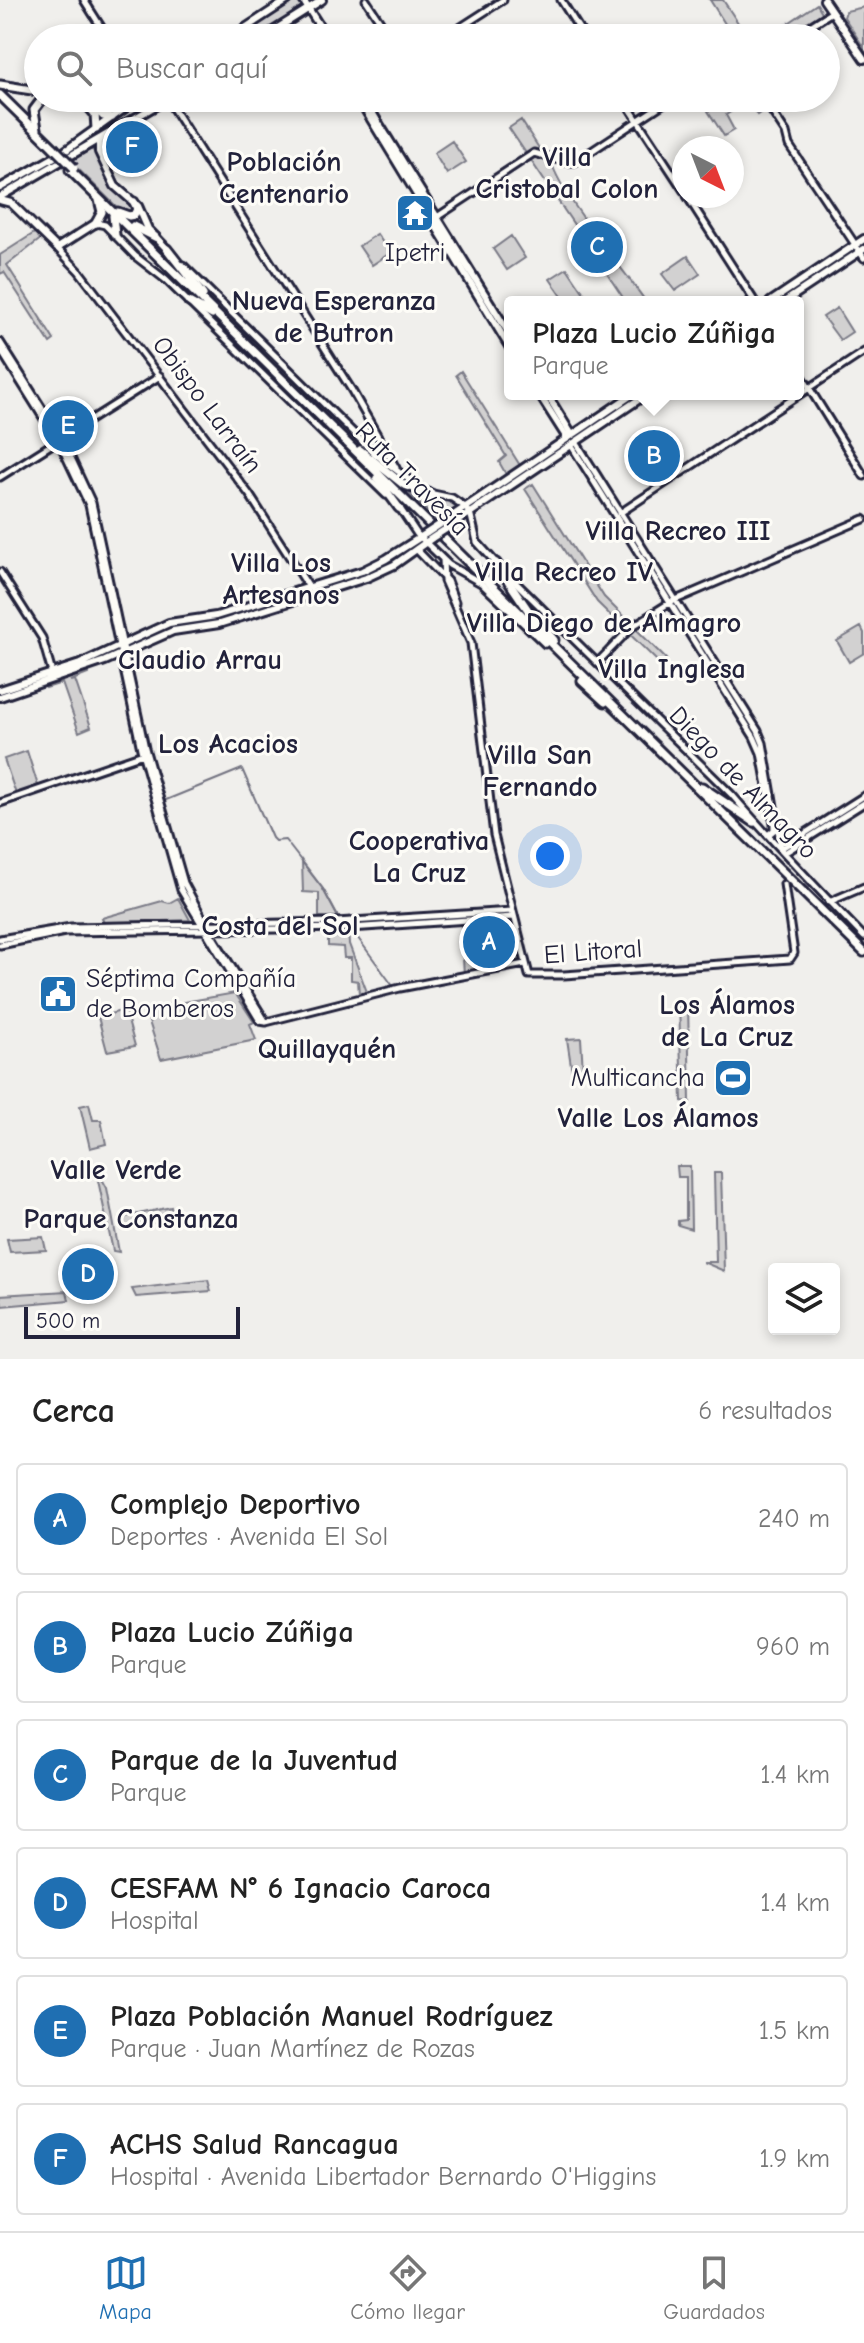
<!DOCTYPE html>
<html lang="es">
<head>
<meta charset="utf-8">
<style>
	:root { --surface:#fff; --page:#f2f2f2; --text:#222; --muted:#767676; --line:#e0e0e0; --accent:#1f6fb2 }
	body { margin:0; font-family:"Comic Neue",sans-serif; background:var(--page); color:var(--text) }
	.controls { position:absolute; right:24px; bottom:24px; display:grid; overflow:hidden; border-radius:8px; box-shadow:0 4px 12px #0003 }
	.controls button { width:72px; height:72px; display:grid; place-items:center; padding:0; border:0; border-bottom:2px solid var(--line); background:var(--surface); color:var(--text); font:40px sans-serif }
	.compass { position:absolute; left:672px; top:136px; width:72px; height:72px; border-radius:50%; background:var(--surface); box-shadow:0 4px 12px #0003; rotate:138deg }
	.scale { position:absolute; left:24px; bottom:20px; width:216px; box-sizing:border-box; padding-left:8px; border:4px solid #22223b; border-top:0; font-size:22px; line-height:28px; white-space:nowrap; color:#22223b; -webkit-text-stroke:6px #fdfcf7; paint-order:stroke }
	.you { position:absolute; left:550px; top:856px; width:28px; height:28px; margin:-20px; border:6px solid #fff; border-radius:50%; background:#1a73e8; box-shadow:0 0 0 12px #1a73e833 }
	.badge { display:grid; place-items:center; width:52px; height:52px; border-radius:50%; background:var(--accent); color:#fff; font-size:26px; font-weight:700 }
	.pin { position:absolute; translate:-50% -50%; border:4px solid #fff; box-shadow:0 2px 8px #0006 }
	.popup { position:absolute; left:504px; top:296px; width:300px; height:104px; box-sizing:border-box; display:grid; place-content:center; border-radius:8px; background:var(--surface); filter:drop-shadow(0 2px 6px #0005); font-size:26px; white-space:nowrap; color:var(--muted) }
	.popup b { font-size:30px; color:var(--text) }
	.popup::after { content:''; position:absolute; left:50%; top:100%; margin-left:-16px; border:16px solid transparent; border-top-color:var(--surface) }
	.list { margin:0; padding:0; list-style:none }
	h2 { display:flex; justify-content:space-between; align-items:center; height:104px; margin:0; padding:0 32px; font-size:34px }
	h2 small { font-size:26px; font-weight:400; color:var(--muted) }
	.list li { display:grid; grid-template-columns:52px 1fr auto; gap:24px; align-items:center; box-sizing:border-box; height:112px; margin:0 16px 16px; padding:0 16px; border:2px solid var(--line); border-radius:8px }
	.list b { display:block; font-size:30px; white-space:nowrap }
	.list p { margin:0; font-size:26px; white-space:nowrap; color:var(--muted) }
	.list em { font-size:26px; font-style:normal; color:var(--muted) }
	.icon { flex:none; width:44px; height:44px; fill:none; stroke:currentColor; stroke-width:2; stroke-linecap:round; stroke-linejoin:round }
	.map { position:relative; flex:none; width:864px; height:1359px; overflow:hidden }
	.search { position:absolute; background:var(--surface); box-shadow:0 4px 12px #0003; left:24px; right:24px; top:24px; height:88px; display:flex; align-items:center; gap:20px; box-sizing:border-box; padding:0 28px; border-radius:44px; color:var(--muted); font-size:30px }
	.sheet { height:872px; background:var(--surface) }
	nav { display:flex; justify-content:space-around; align-items:center; box-sizing:border-box; height:112px; border-top:2px solid var(--line); background:var(--surface); font-size:22px; color:var(--muted) }
	nav a { display:grid; justify-items:center; gap:4px }
	nav .on { color:var(--accent) }
	.map>svg:first-child { display:block }
	.green { fill:#d2d1d1; stroke:#7a7a86; stroke-width:2 }
	.lines { fill:none; stroke-linecap:round; stroke-linejoin:round }
	.stream { stroke:#737381; stroke-width:2 }
	.secondary-casing { stroke:#22223b; stroke-width:11 }
	.primary-casing { stroke:#22223b; stroke-width:12 }
	.highway-casing { stroke:#22223b; stroke-width:13 }
	.secondary { stroke:#fdfcf7; stroke-width:5 }
	.primary { stroke:#fdfcf7; stroke-width:6 }
	.highway { stroke:#fdfcf7; stroke-width:7 }
	.primary-bridge-casing { stroke:#22223b; stroke-width:12; stroke-linecap:butt }
	.highway-bridge-casing { stroke:#22223b; stroke-width:13; stroke-linecap:butt }
	.primary-bridge { stroke:#fdfcf7; stroke-width:6 }
	.highway-bridge { stroke:#fdfcf7; stroke-width:7 }
	.labels { text-anchor:middle; dominant-baseline:central; stroke-width:6; stroke-linejoin:round; paint-order:stroke }
	.poi-label { font-size:26px; fill:#22223b; stroke:#fdfcf7 }
	.street-label { font-size:26px; fill:#22223b; stroke:#fdfcf7 }
	.neighbourhood-label { font-size:28px; font-weight:bold; fill:#22223b; stroke:#fdfcf7 }
</style>
</head>
<body>
<div class="map">
<svg width="864" height="1359" viewBox="0 0 864 1359">
	<rect width="100%" height="100%" fill="#f0efec"/>
	<filter id="ink" filterUnits="userSpaceOnUse"><feTurbulence type="fractalNoise" baseFrequency=".0125" numOctaves="2"/><feDisplacementMap in="SourceGraphic" scale="16" xChannelSelector="R" yChannelSelector="G"/><feConvolveMatrix kernelMatrix="1 2 1 2 8 2 1 2 1" color-interpolation-filters="sRGB"/></filter>
	<g filter="url(#ink)">
		<!-- green -->
		<path class="green" d="M293,0H297L304,10L261,38H235Z
			M710,0H723L748,38H734Z
			M817,4L823,14L789,38H766Z
			M864,7V48L844,17L846,11Z
			M144,98H163L122,124L109,128L69,152Z
			M714,98H762L768,107L757,115L747,101L726,115L734,130L724,136L708,111L718,104Z
			M521,120L544,156L551,158C553,187 627,273 646,302H626L509,128Z
			M452,141L466,162L447,174L434,153Z
			M90,149L96,152L118,194L130,204L134,212L124,214L69,160Z
			M36,232L42,238L7,265L54,340L50,343L4,272L0,274V255Z
			M377,234L390,253L372,265L359,246Z
			M511,236L525,258L507,270L493,249Z
			M688,256L700,274L675,291L662,274Z
			M567,268L590,302H566L550,279Z
			M837,308L852,332L840,340L823,317Z
			M461,371L521,467L507,476L499,462L506,456L456,375Z
			M647,431L675,472L661,481L633,440Z
			M398,483C419,496 442,495 463,506L442,520H436Z
			M533,484L604,597L666,659L660,664L597,602L525,489Z
			M861,627L864,633V653L849,662L837,641Z
			M86,669L88,674L70,681L75,680L91,727L79,732L62,683L46,688L44,683Z
			M27,751L39,789L17,797L4,759Z
			M302,861L323,889L338,917H319V893L303,892Z
			M178,898L190,920L104,923L102,918L162,901L169,903Z
			M510,912L511,915L347,928L65,931L0,943V940L68,928L284,924Z
			M511,919L521,963L464,975L461,921Z
			M328,931H348L349,944L367,992L359,994L358,981L351,980V958H344L343,947L328,946Z
			M235,993L254,1022L250,1024L256,1040L161,1059L145,1009Z
			M679,1002H688L690,1102L682,1101Z
			M125,1010L135,1046L107,1051L98,1017Z
			M581,1038L583,1071L572,1072L567,1039Z
			M89,1104L93,1120H101L106,1144L90,1148L80,1106Z
			M95,1166L107,1188L119,1252L113,1251Z
			M677,1166H690L691,1229L678,1225V1221L686,1220V1177H678Z
			M714,1173H721L724,1271L703,1262H716Z
			M171,1207L173,1218L122,1230L120,1218Z
			M43,1237L46,1250L10,1252L7,1239Z
			M208,1280L211,1291L136,1297L132,1289Z
			M67,1291L69,1300L2,1306L0,1295Z"/>
		<g class="lines">
			<!-- stream -->
			<path class="stream" d="M166,800L242,769L272,838L275,841L285,840L323,889L338,917
				M355,934L393,986L398,985
				M464,972L522,961
				M447,975L461,973
				M432,978L444,976
				M417,981L429,979
				M401,984L413,982"/>
			<!-- secondary casing -->
			<g class="secondary-casing">
				<path id="secondary" d="M84,0L108,38
					M366,0L391,38
					M561,0L585,38
					M444,38L503,0
					M791,38L832,12
					M623,98L684,191
					M763,98L786,133L789,145L864,258
					M167,99L351,389L396,468
					M687,196L755,302
					M437,217L534,153L566,162H575L672,98
					M96,223L105,225L135,256L166,280L386,495
					M57,248L79,271L249,494L314,595
					M183,265L375,454L420,488
					M0,342L64,443L92,503L145,748L184,883L210,932L266,1022
					M0,349L61,446L89,505L141,749L181,890L260,1021L266,1022L400,988L525,964
					M798,370L864,476
					M576,442L758,731L763,743L781,847
					M571,445L754,737L761,753L774,824V830L768,835
					M0,477L160,376
					M429,493L452,498L465,507L471,516L477,542L496,563
					M399,507L417,534L449,565L481,583L545,644
					M620,513L864,352
					M416,549L447,581L455,602
					M443,560L444,581L471,643L494,835L529,975H564L790,959L794,953L784,884
					M503,570L732,795C774,844 819,890 864,937
					M0,572L42,638L52,673
					M598,662L633,626L671,602L864,519
					M0,803L143,754
					M782,848L864,796
					M786,852L864,803
					M829,902L864,887
					M0,939L71,927L336,922L512,911
					M0,945L65,932L350,928L513,917"/>
			</g>
			<!-- primary casing -->
			<g class="primary-casing">
				<path id="primary" d="M303,0L327,38
					M824,0L864,59
					M230,38L288,0
					M262,38L322,0
					M358,98L510,348
					M363,98L510,335
					M103,137L99,144V152L115,186L138,206L148,229L167,249
					M0,188L65,151L139,98
					M0,197L169,98
					M0,200L11,203L57,248L96,223
					M770,302L864,239
					M784,302L864,249
					M539,394L567,438
					M547,394L572,435
					M445,521L633,394
					M449,527L647,394
					M0,690L80,664L169,623L216,616L362,571L386,559L427,533
					M0,697L105,661L173,631L219,624L366,578L394,565L432,538"/>
			</g>
			<!-- highway casing -->
			<g class="highway-casing">
				<path id="highway" d="M0,85L38,91
					M0,95L54,148
					M81,98L95,114L96,129
					M97,109L103,116L112,117
					M37,129L34,110L43,98
					M70,170L864,952
					M118,212L129,216L134,215L137,209L134,202
					M113,216L115,235
					M96,223L102,212L99,200
					M133,226L155,237
					M167,249L203,295
					M189,302L212,315
					M360,450L404,485L431,494
					M377,478L399,508
					M496,563L528,610L554,640
					M582,681L605,702
					M702,787L754,822"/>
			</g>
			<!-- secondary -->
			<use href="#secondary" class="secondary"/>
			<!-- primary -->
			<use href="#primary" class="primary"/>
			<!-- highway -->
			<use href="#highway" class="highway"/>
			<!-- primary-bridge casing -->
			<g class="primary-bridge-casing">
				<path id="primary-bridge" d="M427,533L445,521
					M432,538L449,527"/>
			</g>
			<!-- highway-bridge casing -->
			<g class="highway-bridge-casing">
				<path id="highway-bridge" d="M54,148L74,168"/>
			</g>
			<!-- primary-bridge -->
			<use href="#primary-bridge" class="primary-bridge"/>
			<!-- highway-bridge -->
			<use href="#highway-bridge" class="highway-bridge"/>
		</g>
	</g>
	<!-- icons -->
	<defs>
		<g id="temple-square" transform="scale(2)"><rect x="-9" y="-9" width="18" height="18" rx="4" fill="#1f6fb2" stroke="#fdfcf7"/><path d="M0-6L5-2H3V0L6.5 2.5H4V6H1.5V3h-3V6H-4V2.5H-6.5L-3 0V-2H-5Z" fill="#fff"/></g>
		<g id="civic-square" transform="scale(2)"><rect x="-9" y="-9" width="18" height="18" rx="4" fill="#1f6fb2" stroke="#fdfcf7"/><path d="M-.6-6.5H3V-4.5H.6V-3L4-1V1h2V6H-6V1h2V-1L-.6-3ZM-1.2 2.5V6h2.4V2.5Z" fill="#fff"/></g>
		<g id="stadium-square" transform="scale(2)"><rect x="-9" y="-9" width="18" height="18" rx="4" fill="#1f6fb2" stroke="#fdfcf7"/><path d="M0-5a6.5 5 0 1 0 0 10a6.5 5 0 1 0 0-10ZM-3.5-1.8h7v3.6h-7Z" fill="#fff"/></g>
	</defs>
	<g fill-rule="evenodd">
		<use href="#temple-square" x="415" y="213"/>
		<use href="#civic-square" x="58" y="994"/>
		<use href="#stadium-square" x="733" y="1078"/>
	</g>
	<g class="labels">
		<!-- poi labels -->
		<g class="poi-label">
			<text x="415" y="253">Ipetri</text>
			<text x="86" y="979" text-anchor="start">Séptima Compañía<tspan x="86" dy="30">de Bomberos</tspan></text>
			<text x="705" y="1078" text-anchor="end">Multicancha</text>
		</g>
		<!-- street labels -->
		<g class="street-label">
			<text transform="translate(207 405) rotate(53)">Obispo Larraín</text>
			<text transform="translate(412 479) rotate(45)">Ruta Travesía</text>
			<text transform="translate(743 783) rotate(46)">Diego de Almagro</text>
			<text transform="translate(593 952) rotate(-4)">El Litoral</text>
		</g>
		<!-- neighbourhood labels -->
		<g class="neighbourhood-label">
			<text x="567" y="157">Villa<tspan x="567" dy="32">Cristobal Colon</tspan></text>
			<text x="284" y="162">Población<tspan x="284" dy="32">Centenario</tspan></text>
			<text x="334" y="301">Nueva Esperanza<tspan x="334" dy="32">de Butron</tspan></text>
			<text x="678" y="531">Villa Recreo III</text>
			<text x="281" y="563">Villa Los<tspan x="281" dy="32">Artesanos</tspan></text>
			<text x="564" y="572">Villa Recreo IV</text>
			<text x="604" y="623">Villa Diego de Almagro</text>
			<text x="200" y="660">Claudio Arrau</text>
			<text x="672" y="669">Villa Inglesa</text>
			<text x="228" y="744">Los Acacios</text>
			<text x="540" y="755">Villa San<tspan x="540" dy="32">Fernando</tspan></text>
			<text x="419" y="841">Cooperativa<tspan x="419" dy="32">La Cruz</tspan></text>
			<text x="280" y="926">Costa del Sol</text>
			<text x="727" y="1005">Los Álamos<tspan x="727" dy="32">de La Cruz</tspan></text>
			<text x="327" y="1049">Quillayquén</text>
			<text x="658" y="1118">Valle Los Álamos</text>
			<text x="116" y="1170">Valle Verde</text>
			<text x="131" y="1219">Parque Constanza</text>
		</g>
	</g>
</svg>
<div class="controls">
<button><svg class="icon" aria-label="layers" viewBox="0 0 24 24"><path d="M12 4l9 5-9 5-9-5zM3 14l9 5 9-5"/></svg></button>
</div>
<svg class="compass" viewBox="-18 -18 36 36"><path d="M0-13l5 13h-10z" fill="#e53935"/><path d="M0 13l5-13h-10z" fill="#767676"/></svg>
<div class="scale">500 m</div>
<div class="you"></div>
<div class="pin badge" style="left:489px;top:942px">A</div>
<div class="pin badge" style="left:654px;top:456px">B</div>
<div class="popup"><b>Plaza Lucio Zúñiga</b>Parque</div>
<div class="pin badge" style="left:597px;top:247px">C</div>
<div class="pin badge" style="left:88px;top:1274px">D</div>
<div class="pin badge" style="left:68px;top:426px">E</div>
<div class="pin badge" style="left:132px;top:147px">F</div>
<div class="search"><svg class="icon" aria-label="search" viewBox="0 0 24 24"><circle cx="10" cy="10" r="6"/><path d="M15 15l6 6"/></svg>Buscar aquí</div>
</div>
<section class="sheet">
<h2>Cerca<small>6 resultados</small></h2>
<ul class="list">
<li><span class="badge">A</span><div><b>Complejo Deportivo</b><p>Deportes · Avenida El Sol</p></div><em>240 m</em></li>
<li><span class="badge">B</span><div><b>Plaza Lucio Zúñiga</b><p>Parque</p></div><em>960 m</em></li>
<li><span class="badge">C</span><div><b>Parque de la Juventud</b><p>Parque</p></div><em>1.4 km</em></li>
<li><span class="badge">D</span><div><b>CESFAM N° 6 Ignacio Caroca</b><p>Hospital</p></div><em>1.4 km</em></li>
<li><span class="badge">E</span><div><b>Plaza Población Manuel Rodríguez</b><p>Parque · Juan Martínez de Rozas</p></div><em>1.5 km</em></li>
<li><span class="badge">F</span><div><b>ACHS Salud Rancagua</b><p>Hospital · Avenida Libertador Bernardo O'Higgins</p></div><em>1.9 km</em></li>
</ul>
</section>
<nav>
<a class="on"><svg class="icon" aria-label="map" viewBox="0 0 24 24"><path d="M3 6l6-2 6 2 6-2v14l-6 2-6-2-6 2zM9 4v14M15 6v14"/></svg>Mapa</a>
<a><svg class="icon" aria-label="directions" viewBox="0 0 24 24"><path d="M12 3l9 9-9 9-9-9zM9 14v-3h6M13 9l2 2-2 2"/></svg>Cómo llegar</a>
<a><svg class="icon" aria-label="saved" viewBox="0 0 24 24"><path d="M7 4h10v16l-5-4-5 4z"/></svg>Guardados</a>
</nav>
</body>
</html>
